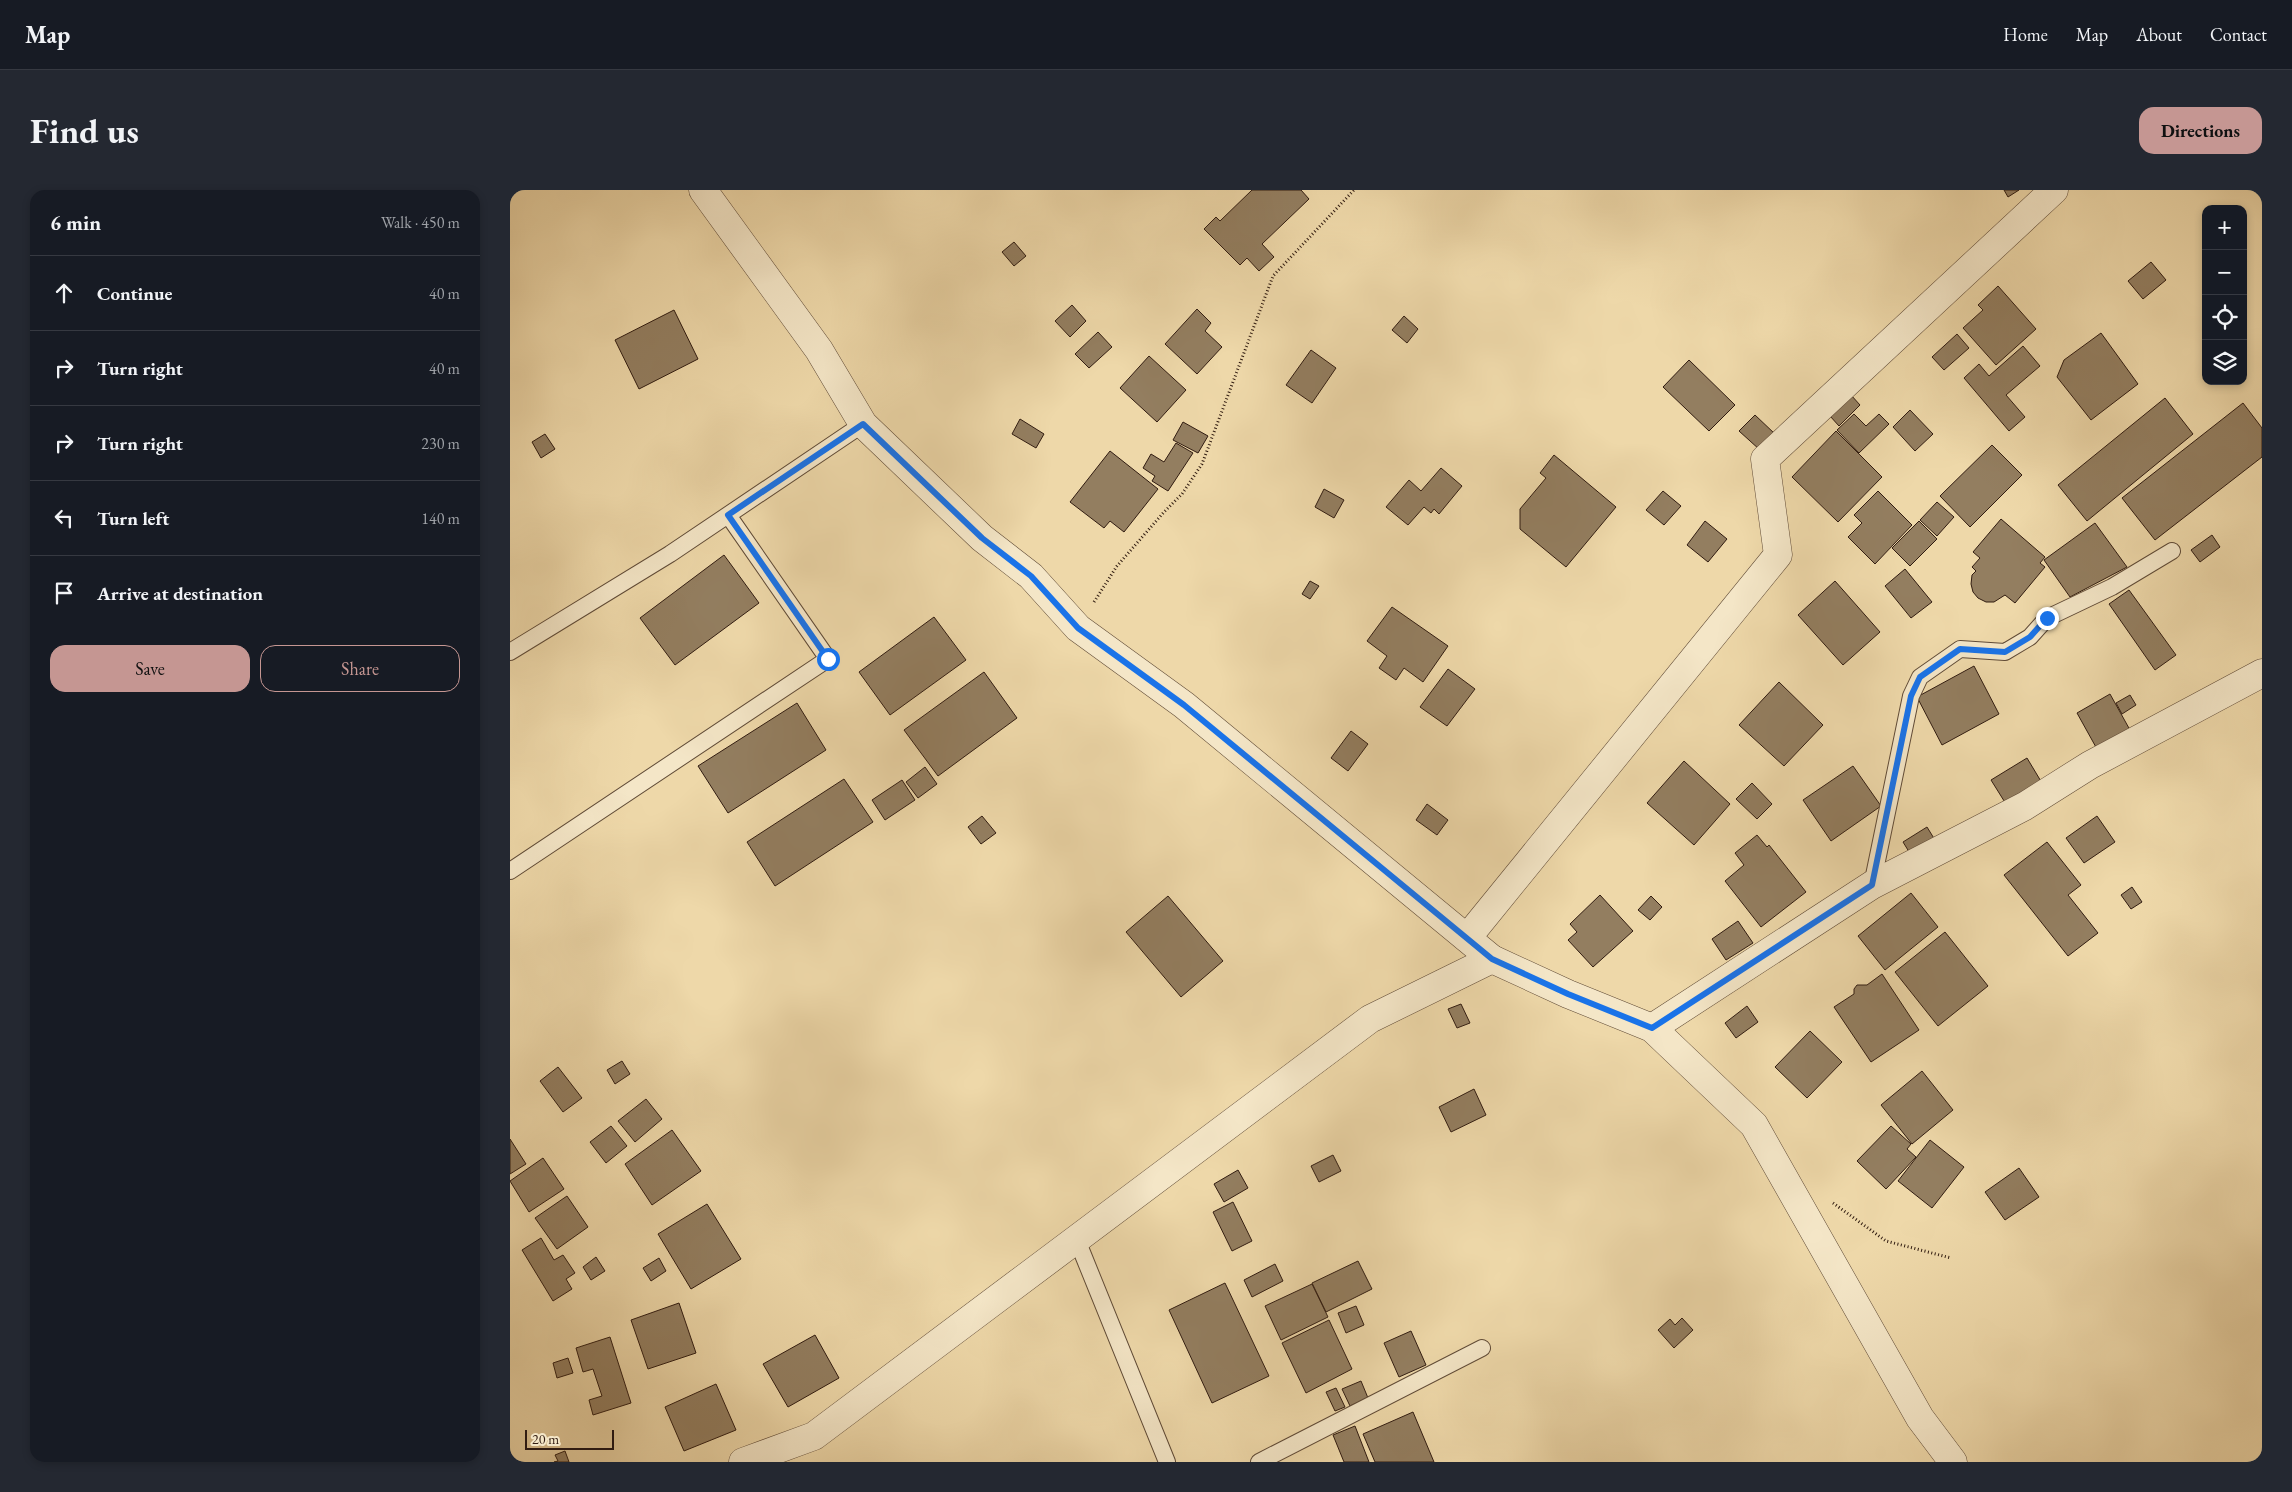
<!DOCTYPE html>
<html lang="en">
<head>
<meta charset="utf-8">
<style>
	:root { --surface:#171b24; --page:#242831; --text:#f1f3f6; --muted:#9ea1a6; --line:#363941; --accent:#c59692 }
	body { margin:0; font-family:"EB Garamond",serif; background:var(--page); color:var(--text) }
	.controls { position:absolute; right:15px; top:15px; display:grid; overflow:hidden; border-radius:10px; box-shadow:0 2px 8px #0003 }
	.controls button { width:45px; height:45px; display:grid; place-items:center; padding:0; border:0; border-bottom:1px solid var(--line); background:var(--surface); color:var(--text); font:25px sans-serif }
	.scale { position:absolute; left:15px; bottom:12px; width:89px; box-sizing:border-box; padding-left:5px; border:2px solid #311c11; border-top:0; font-size:14px; line-height:18px; white-space:nowrap; color:#311c11; -webkit-text-stroke:4px #f4e6c7; paint-order:stroke }
	.stop { position:absolute; width:15px; height:15px; margin:-11px; border:4px solid #1a73e8; border-radius:50%; background:#fff }
	.stop.end { background:#1a73e8; border-color:#fff; box-shadow:0 1px 5px #0008 }
	.list { margin:0; padding:0; list-style:none }
	h2 { display:flex; justify-content:space-between; align-items:center; height:65px; margin:0; padding:0 20px; font-size:21px }
	h2 small { font-size:16px; font-weight:400; color:var(--muted) }
	.list li { display:grid; grid-template-columns:32px 1fr auto; gap:15px; align-items:center; box-sizing:border-box; height:75px; padding:0 20px; border-top:1px solid var(--line) }
	.list b { display:block; font-size:19px; white-space:nowrap }
	.list em { font-size:16px; font-style:normal; color:var(--muted) }
	.actions { display:flex; gap:10px; padding:15px 20px }
	.actions a { flex:1; padding:11px 0; border:1px solid var(--accent); border-radius:15px; text-align:center; font-size:18px; color:var(--accent) }
	.actions .main { background:var(--accent); color:#111 }
	.icon { flex:none; width:28px; height:28px; fill:none; stroke:currentColor; stroke-width:2; stroke-linecap:round; stroke-linejoin:round }
	.map { position:relative; flex:none; width:1752px; height:1272px; overflow:hidden; border-radius:15px }
	header { display:flex; align-items:center; gap:30px; box-sizing:border-box; height:70px; padding:0 25px; background:var(--surface); border-bottom:1px solid var(--line) }
	header strong { font-size:24px }
	nav { display:flex; gap:28px; margin-inline-start:auto; font-size:18px }
	.intro { display:flex; align-items:center; justify-content:space-between; box-sizing:border-box; height:120px; padding:0 30px }
	h1 { margin:0; font-size:35px }
	.button { padding:12px 22px; border-radius:15px; background:var(--accent); color:#111; font-size:18px; font-weight:700 }
	main { display:flex; gap:30px; padding:0 30px }
	aside { flex:1; background:var(--surface); border-radius:15px; box-shadow:0 2px 8px #0003 }
	.map>svg:first-child { display:block }
	.building { fill:#937e60; stroke:#311c11 }
	.lines { fill:none; stroke-linecap:round; stroke-linejoin:round }
	.service-casing { stroke:#604b37; stroke-width:18 }
	.minor-casing { stroke:#604b37; stroke-width:29 }
	.tertiary-casing { stroke:#604b37; stroke-width:29 }
	.path { stroke:#311c11; stroke-width:3; stroke-dasharray:1 2.5; stroke-linecap:butt }
	.service { stroke:#f4e6c7; stroke-width:16 }
	.minor { stroke:#f4e6c7; stroke-width:28 }
	.tertiary { stroke:#f4e6c7; stroke-width:28 }
	.route { stroke:#1a73e8; stroke-width:6 }
</style>
</head>
<body>
<header>
<strong>Map</strong>
<nav><a>Home</a><a>Map</a><a>About</a><a>Contact</a></nav>
</header>
<div class="intro"><h1>Find us</h1><a class="button">Directions</a></div>
<main>
<aside>
<h2>6 min<small>Walk · 450 m</small></h2>
<ul class="list">
<li><svg class="icon" aria-label="ahead" viewBox="0 0 24 24"><path d="M12 20V5M6 11l6-6 6 6"/></svg><div><b>Continue</b></div><em>40 m</em></li>
<li><svg class="icon" aria-label="right" viewBox="0 0 24 24"><path d="M7 20v-9h11M14 6l5 5-5 5"/></svg><div><b>Turn right</b></div><em>40 m</em></li>
<li><svg class="icon" aria-label="right" viewBox="0 0 24 24"><path d="M7 20v-9h11M14 6l5 5-5 5"/></svg><div><b>Turn right</b></div><em>230 m</em></li>
<li><svg class="icon" aria-label="left" viewBox="0 0 24 24"><path d="M17 20v-9H6M10 6l-5 5 5 5"/></svg><div><b>Turn left</b></div><em>140 m</em></li>
<li><svg class="icon" aria-label="arrive" viewBox="0 0 24 24"><path d="M6 21V4h12l-3 4 3 4H6"/></svg><div><b>Arrive at destination</b></div></li>
</ul>
<div class="actions"><a class="main">Save</a><a>Share</a></div>
</aside>
<div class="map">
<svg width="1752" height="1272" viewBox="0 0 1752 1272">
	<rect width="100%" height="100%" fill="#eed8a9"/>
	<filter id="stains"><feTurbulence type="fractalNoise" baseFrequency=".004" numOctaves="4"/><feColorMatrix values="0 0 0 0 .2 0 0 0 0 .09 0 0 0 0 .02 0 0 0 .5 -.17"/></filter>
	<radialGradient id="worn" r=".72"><stop offset=".6" stop-color="#630" stop-opacity="0"/><stop offset="1" stop-color="#630" stop-opacity=".3"/></radialGradient>
	<!-- building -->
	<path class="building" d="M742,0H791L799,9L752,54L764,67L749,81L737,68L730,75L694,39L706,27L710,31Z
		M1494,0H1509L1498,7Z
		M504,52L516,66L504,76L492,62Z
		M1641,72L1656,90L1633,109L1618,91Z
		M1488,96L1526,139L1486,175L1453,138L1473,120L1468,115Z
		M562,115L576,131L560,147L545,131Z
		M687,119L701,133L695,141L712,157L687,184L655,154Z
		M164,120L188,169L129,199L105,150Z
		M894,126L908,139L897,153L882,140Z
		M588,142L602,157L579,178L565,164Z
		M1591,143L1628,194L1581,230L1547,187L1554,170Z
		M1447,144L1459,158L1434,180L1422,167Z
		M1513,156L1530,176L1496,205L1515,227L1499,241L1454,188L1469,174L1479,186Z
		M801,160L826,178L802,213L776,195Z
		M639,166L676,200L647,232L610,198Z
		M1179,170L1225,215L1199,241L1153,197Z
		M1341,205L1350,215L1329,236L1320,226Z
		M1655,208L1683,244L1577,331L1548,295Z
		M1733,213L1752,238V267L1645,350L1612,308Z
		M1400,220L1423,244L1405,261L1383,237Z
		M1344,224L1356,236L1369,224L1379,234L1349,263L1327,240Z
		M1245,225L1265,244L1250,260L1229,241Z
		M510,229L534,244L526,258L502,244Z
		M673,232L698,246L688,263L663,250Z
		M1326,241L1372,287L1328,332L1282,287Z
		M35,244L45,259L31,268L22,252Z
		M666,253L683,263L658,301L642,291L645,286L633,278L641,264L654,272Z
		M1482,255L1512,285L1460,337L1430,306Z
		M600,261L648,299L614,342L600,331L594,338L560,312Z
		M1044,265L1106,317L1056,377L1010,339V319L1036,288L1030,283Z
		M931,278L952,296L929,324L924,319L921,323L914,317L898,335L876,317L899,290L911,301Z
		M814,299L834,310L824,328L805,317Z
		M1153,301L1171,316L1154,335L1136,320Z
		M1368,301L1402,335L1365,374L1338,347L1352,333L1344,325Z
		M1427,312L1444,327L1427,346L1410,330Z
		M1491,329L1535,367L1530,373L1535,377L1505,413L1495,405L1484,412H1476L1468,408L1463,402L1461,394L1462,385L1466,381L1462,377L1470,368L1463,362Z
		M1195,331L1217,349L1198,372L1177,355Z
		M1409,331L1427,349L1400,376L1382,358Z
		M1585,333L1617,377L1560,407L1534,370Z
		M1702,345L1710,357L1690,372L1681,360Z
		M214,365L249,413L165,475L130,428Z
		M1395,379L1422,412L1401,428L1375,396Z
		M800,391L809,396L800,409L792,404Z
		M1325,391L1370,442L1333,475L1288,425Z
		M1619,400L1666,465L1645,480L1599,414Z
		M882,417L938,456L913,492L894,478L886,490L869,478L877,466L857,451Z
		M424,427L456,470L380,525L349,482Z
		M1464,476L1489,524L1432,555L1407,507Z
		M938,479L965,499L937,536L910,517Z
		M474,482L507,528L428,586L394,540Z
		M1269,492L1313,535L1274,576L1229,535Z
		M1600,504L1620,540L1587,559L1567,523Z
		M1620,505L1626,515L1612,524L1606,513Z
		M287,513L316,560L218,623L188,576Z
		M841,541L858,554L838,581L821,568Z
		M1517,568L1532,593L1496,614L1481,590Z
		M1174,571L1220,614L1184,655L1137,613Z
		M1343,576L1371,616L1321,651L1293,610Z
		M415,577L427,594L408,608L396,592Z
		M334,589L363,632L265,696L237,652Z
		M392,590L405,610L375,630L362,610Z
		M1242,593L1262,614L1247,629L1226,609Z
		M917,614L938,630L927,645L906,630Z
		M472,626L486,643L471,654L458,637Z
		M1587,626L1605,652L1574,673L1556,648Z
		M1417,637L1425,650L1401,665L1393,652Z
		M1247,645L1257,657L1259,655L1296,702L1251,737L1215,691L1234,675L1225,663Z
		M1537,652L1571,695L1558,705L1588,743L1558,766L1494,685Z
		M1622,697L1632,712L1621,719L1611,705Z
		M1401,703L1428,737L1375,780L1348,746Z
		M1090,705L1123,741L1083,777L1058,750L1067,742L1060,734Z
		M658,706L713,771L671,807L616,742Z
		M1141,706L1152,717L1140,730L1128,720Z
		M1228,731L1243,753L1216,770L1202,749Z
		M1435,742L1478,796L1428,836L1385,782Z
		M1372,784L1409,840L1361,872L1324,817L1344,804V799L1347,795H1357Z
		M951,814L960,833L947,838L938,819Z
		M1237,816L1248,832L1226,848L1215,833Z
		M1300,841L1332,872L1297,908L1265,877Z
		M112,871L120,884L105,894L97,880Z
		M48,877L72,908L53,922L30,891Z
		M1412,881L1443,920L1402,954L1371,915Z
		M964,899L976,925L941,942L929,917Z
		M136,909L152,929L125,952L108,931Z
		M101,936L117,956L96,973L80,952Z
		M1381,936L1401,954L1397,959L1406,967L1376,999L1347,971Z
		M162,940L191,981L142,1015L115,974Z
		M0,949L16,974L0,984Z
		M1420,950L1454,977L1422,1018L1388,991Z
		M823,965L831,981L809,992L801,976Z
		M33,968L54,999L19,1022L0,991Z
		M1509,978L1529,1007L1495,1030L1475,1002Z
		M728,980L738,998L714,1012L704,994Z
		M57,1006L78,1037L47,1059L25,1028Z
		M723,1012L742,1051L722,1061L703,1022Z
		M197,1014L231,1069L181,1099L148,1044Z
		M31,1048L44,1070L53,1065L65,1083L56,1089L62,1099L43,1111L12,1060Z
		M86,1067L95,1081L81,1090L73,1077Z
		M149,1068L156,1081L141,1091L133,1078Z
		M848,1071L862,1099L816,1122L802,1093Z
		M765,1074L773,1091L742,1107L734,1090Z
		M715,1093L759,1186L702,1213L659,1120Z
		M802,1094L818,1127L771,1150L755,1116Z
		M169,1113L186,1163L138,1179L121,1130Z
		M846,1116L854,1135L836,1143L828,1123Z
		M1172,1128L1183,1140L1164,1158L1148,1140L1160,1129L1165,1135Z
		M819,1130L842,1179L796,1203L772,1153Z
		M901,1141L916,1175L889,1187L874,1153Z
		M305,1145L329,1188L278,1217L253,1174Z
		M100,1147L121,1213L83,1225L79,1210L92,1206L83,1179L73,1182L66,1158Z
		M58,1168L63,1183L47,1188L43,1173Z
		M851,1191L858,1208L840,1216L832,1199Z
		M206,1194L226,1240L174,1261L155,1217Z
		M826,1198L835,1217L825,1221L816,1202Z
		M903,1222L924,1272H865L853,1244Z
		M845,1236L859,1272H834L823,1245Z
		M55,1261L59,1272H44L48,1271L45,1265Z"/>
	<g class="lines">
		<!-- service casing -->
		<g class="service-casing">
			<path id="service" d="M0,462L160,364L353,234
				M0,681L318,469L218,325
				M1362,695L1401,506L1410,487L1450,459L1495,462L1520,447L1537,428L1602,397L1662,361
				M567,1050L657,1272
				M749,1272L972,1158"/>
		</g>
		<!-- minor casing -->
		<g class="minor-casing">
			<path id="minor" d="M957,748L1268,365L1255,269L1544,0
				M1142,838L1362,695L1515,616L1580,575L1752,483
				M233,1272L304,1246L860,829L982,769"/>
		</g>
		<!-- tertiary casing -->
		<g class="tertiary-casing">
			<path id="tertiary" d="M193,0L309,160L353,234L472,348L521,386L568,438L674,515L982,769L1058,804L1142,838L1244,935L1410,1228L1443,1272"/>
		</g>
		<!-- path -->
		<path class="path" d="M584,412L607,376L654,322L672,304L692,274L763,86L844,0
			M1323,1013L1376,1051L1441,1068"/>
		<!-- service -->
		<use href="#service" class="service"/>
		<!-- minor -->
		<use href="#minor" class="minor"/>
		<!-- tertiary -->
		<use href="#tertiary" class="tertiary"/>
	</g>
	<g class="lines">
		<!-- route -->
		<path class="route" d="M318,469L218,325L353,234L472,348L521,386L568,438L674,515L982,769L1058,804L1142,838L1362,695L1401,506L1410,487L1450,459L1495,462L1520,447L1537,428"/>
	</g>
	<rect width="100%" height="100%" filter="url(#stains)"/>
	<rect width="100%" height="100%" fill="url(#worn)"/>
</svg>
<div class="controls">
<button>+</button>
<button>−</button>
<button><svg class="icon" aria-label="locate" viewBox="0 0 24 24"><circle cx="12" cy="12" r="6"/><path d="M12 2v4M12 18v4M2 12h4M18 12h4"/></svg></button>
<button><svg class="icon" aria-label="layers" viewBox="0 0 24 24"><path d="M12 4l9 5-9 5-9-5zM3 14l9 5 9-5"/></svg></button>
</div>
<div class="scale">20 m</div>
<div class="stop" style="left:318px;top:469px"></div>
<div class="stop end" style="left:1537px;top:428px"></div>
</div>
</main>
</body>
</html>
